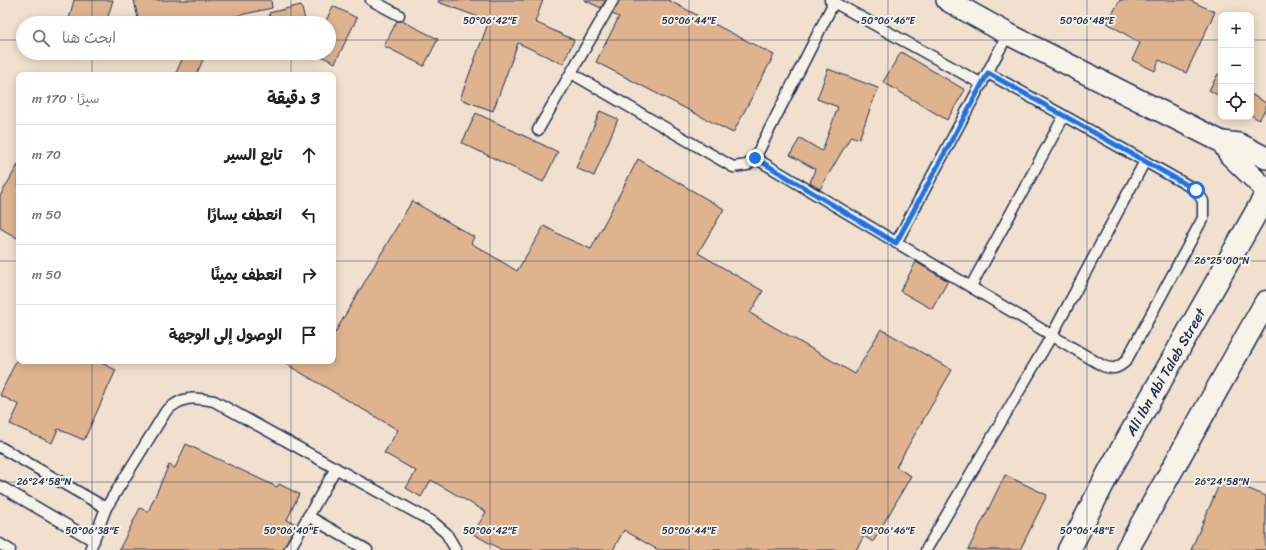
<!DOCTYPE html>
<html lang="ar">
<head>
<meta charset="utf-8">
<style>
	:root { --surface:#fff; --page:#f2f2f2; --text:#222; --muted:#767676; --line:#e0e0e0 }
	body { margin:0; font-family:Sriracha,"Playpen Sans Arabic",sans-serif; background:var(--page); color:var(--text); direction:rtl }
	.controls { position:absolute; right:12px; top:12px; display:grid; overflow:hidden; border-radius:8px; box-shadow:0 2px 10px #0003 }
	.controls button { width:36px; height:36px; display:grid; place-items:center; padding:0; border:0; border-bottom:1px solid var(--line); background:var(--surface); color:var(--text); font:20px sans-serif }
	.stop { position:absolute; width:12px; height:12px; margin:-9px; border:3px solid #1a73e8; border-radius:50%; background:#fff }
	.stop.end { background:#1a73e8; border-color:#fff; box-shadow:0 1px 4px #0008 }
	.list { margin:0; padding:0; list-style:none }
	h2 { display:flex; justify-content:space-between; align-items:center; height:52px; margin:0; padding:0 16px; font-size:17px }
	h2 small { font-size:13px; font-weight:400; color:var(--muted) }
	.list li { display:grid; grid-template-columns:26px 1fr auto; gap:12px; align-items:center; box-sizing:border-box; height:60px; padding:0 16px; border-top:1px solid var(--line) }
	.list b { display:block; font-size:15px; white-space:nowrap }
	.list em { font-size:13px; font-style:normal; color:var(--muted) }
	.icon { flex:none; width:22px; height:22px; fill:none; stroke:currentColor; stroke-width:2; stroke-linecap:round; stroke-linejoin:round }
	.map { position:relative; flex:none; width:1266px; height:550px; overflow:hidden; direction:ltr }
	.search { position:absolute; background:var(--surface); box-shadow:0 2px 10px #0003; left:16px; top:16px; width:320px; height:44px; display:flex; align-items:center; gap:10px; box-sizing:border-box; padding:0 14px; border-radius:22px; color:var(--muted); font-size:15px }
	.panel { position:absolute; background:var(--surface); box-shadow:0 2px 10px #0003; left:16px; top:72px; width:320px; height:292px; border-radius:8px; direction:rtl }
	.map>svg:first-child { display:block }
	.building { fill:#deb38e; stroke:#1b2f5e }
	.lines { fill:none; stroke-linecap:round; stroke-linejoin:round }
	.service-casing { stroke:#1b2f5e; stroke-width:13 }
	.minor-casing { stroke:#1b2f5e; stroke-width:24 }
	.tertiary-casing { stroke:#1b2f5e; stroke-width:25 }
	.service { stroke:#f7f3e8; stroke-width:10 }
	.minor { stroke:#f7f3e8; stroke-width:21 }
	.tertiary { stroke:#f7f3e8; stroke-width:22 }
	.route { stroke:#1a73e8; stroke-width:5 }
	.ticks { fill:none; stroke:#1b2f5e; stroke-width:1; stroke-opacity:0.45 }
	.labels { text-anchor:middle; dominant-baseline:central; stroke-width:4; stroke-linejoin:round; paint-order:stroke }
	.street-label { font-size:14px; fill:#1b2f5e; stroke:#f7f3e8 }
	.ticks-label { font-size:10px; text-anchor:middle; fill:#1b2f5e; stroke:#f7f3e8; stroke-width:4; stroke-linejoin:round; paint-order:stroke }
</style>
</head>
<body>
<div class="map">
<svg width="1266" height="550" viewBox="0 0 1266 550">
	<rect width="100%" height="100%" fill="#f0e0cd"/>
	<filter id="ink" filterUnits="userSpaceOnUse"><feTurbulence type="fractalNoise" baseFrequency=".025" numOctaves="2"/><feDisplacementMap in="SourceGraphic" scale="8" xChannelSelector="R" yChannelSelector="G"/><feConvolveMatrix kernelMatrix="1 2 1 2 8 2 1 2 1" color-interpolation-filters="sRGB"/></filter>
	<g filter="url(#ink)">
		<!-- building -->
		<path class="building" d="M74,0H113L106,23H68Z
			M134,0H271L272,8L204,23H139Z
			M439,0H543L535,22L574,40L563,64L518,43L493,111L460,99L489,21L438,2Z
			M584,0H606L601,8Z
			M619,0H668L774,55L733,133L596,62L619,17L612,14Z
			M1120,0H1189L1215,12L1186,73L1159,60L1155,71L1132,60L1140,43L1107,23Z
			M301,5L306,23H271L269,13Z
			M333,6L357,18L335,63L315,53H329V23H325Z
			M397,21H402L438,39L424,66L384,46Z
			M901,52L965,90L947,120L883,82Z
			M185,53H206L196,75H175Z
			M828,69L878,88L859,139L851,136L820,189L810,183L815,169L790,155L800,138L822,151L838,107L817,99Z
			M1218,74L1221,76V97L1209,90Z
			M1251,94L1266,103V108L1259,120L1251,115Z
			M600,111L618,119L594,176L576,168Z
			M476,113L558,152L543,182L462,143Z
			M638,159L724,209L698,253L763,291L750,313L855,374L881,329L952,370L896,467L911,476L873,542L864,536L856,550H658L624,530L613,550H502L473,534L486,512L431,480L421,497L406,488L416,471L384,453L398,430L281,361H333V336L412,201L474,237L471,243L517,271L544,226L566,238L591,249Z
			M19,163V239L0,228V196Z
			M916,262L948,281L932,309L900,291Z
			M16,361H97L116,370L84,440L58,429L52,443L10,424L19,405L0,395Z
			M186,444L277,487L279,484L299,494L287,520L296,524L283,550H119L140,508L148,512L169,465L175,468Z
			M1005,475L1047,495L1020,550H968Z
			M1222,478L1266,496V550H1191Z"/>
		<g class="lines">
			<!-- service casing -->
			<g class="service-casing">
				<path id="service" d="M371,0L399,15
					M830,0L982,84
					M571,73L733,167L747,165L755,158L834,2
					M538,130L613,0
					M755,158L1103,366C1114,370 1118,368 1126,361L1203,218V201L1196,190L988,73
					M896,243L1008,34
					M971,286L1064,116
					M0,447L106,508
					M0,486L94,541
					M308,516L367,550
					M0,544L10,550
					M90,550L106,508L166,411C183,396 192,397 214,401L433,522L446,533L456,550
					M289,550L336,468
					M926,550L1052,335L1145,161"/>
			</g>
			<!-- minor casing -->
			<g class="minor-casing">
				<path id="minor" d="M947,0L1008,34L1222,142L1239,144L1266,158
					M1222,142L1230,155L1266,190"/>
			</g>
			<!-- tertiary casing -->
			<g class="tertiary-casing">
				<path id="tertiary" d="M1069,550L1110,470L1266,195
					M1127,550L1266,302"/>
			</g>
			<!-- service -->
			<use href="#service" class="service"/>
			<!-- minor -->
			<use href="#minor" class="minor"/>
			<!-- tertiary -->
			<use href="#tertiary" class="tertiary"/>
		</g>
	</g>
	<g class="lines" filter="url(#ink)">
		<!-- route -->
		<path class="route" d="M755,158L896,243L988,73L1196,190"/>
	</g>
	<!-- ticks -->
	<path class="ticks" d="M92,0V23M291,0V23M490,0V550M689,0V550M888,0V550M1087,0V550M0,40H23M329,40H1221M1251,40H1266M92,53V75M291,53V75M0,261H19M333,261H1266M92,361V550M291,361V550M0,482H1266"/>
	<g class="labels">
		<!-- street labels -->
		<g class="street-label">
			<text transform="translate(1166 372) rotate(-60)">Ali Ibn Abi Taleb Street</text>
		</g>
	</g>
	<g class="ticks-label">
		<text x="490" y="24">50°06'42"E</text>
		<text x="689" y="24">50°06'44"E</text>
		<text x="888" y="24">50°06'46"E</text>
		<text x="1087" y="24">50°06'48"E</text>
		<text x="1222" y="264">26°25'00"N</text>
		<text x="44" y="485">26°24'58"N</text>
		<text x="1222" y="485">26°24'58"N</text>
		<text x="92" y="534">50°06'38"E</text>
		<text x="291" y="534">50°06'40"E</text>
		<text x="490" y="534">50°06'42"E</text>
		<text x="689" y="534">50°06'44"E</text>
		<text x="888" y="534">50°06'46"E</text>
		<text x="1087" y="534">50°06'48"E</text>
	</g>
</svg>
<div class="controls">
<button>+</button>
<button>−</button>
<button><svg class="icon" aria-label="locate" viewBox="0 0 24 24"><circle cx="12" cy="12" r="6"/><path d="M12 2v4M12 18v4M2 12h4M18 12h4"/></svg></button>
</div>
<div class="stop" style="left:1196px;top:190px"></div>
<div class="stop end" style="left:755px;top:158px"></div>
<div class="search"><svg class="icon" aria-label="search" viewBox="0 0 24 24"><circle cx="10" cy="10" r="6"/><path d="M15 15l6 6"/></svg>ابحث هنا</div>
<section class="panel">
<h2>3 دقيقة<small>سيرًا · 170 m</small></h2>
<ul class="list">
<li><svg class="icon" aria-label="ahead" viewBox="0 0 24 24"><path d="M12 20V5M6 11l6-6 6 6"/></svg><div><b>تابع السير</b></div><em>70 m</em></li>
<li><svg class="icon" aria-label="left" viewBox="0 0 24 24"><path d="M17 20v-9H6M10 6l-5 5 5 5"/></svg><div><b>انعطف يسارًا</b></div><em>50 m</em></li>
<li><svg class="icon" aria-label="right" viewBox="0 0 24 24"><path d="M7 20v-9h11M14 6l5 5-5 5"/></svg><div><b>انعطف يمينًا</b></div><em>50 m</em></li>
<li><svg class="icon" aria-label="arrive" viewBox="0 0 24 24"><path d="M6 21V4h12l-3 4 3 4H6"/></svg><div><b>الوصول إلى الوجهة</b></div></li>
</ul>
</section>
</div>
</body>
</html>
